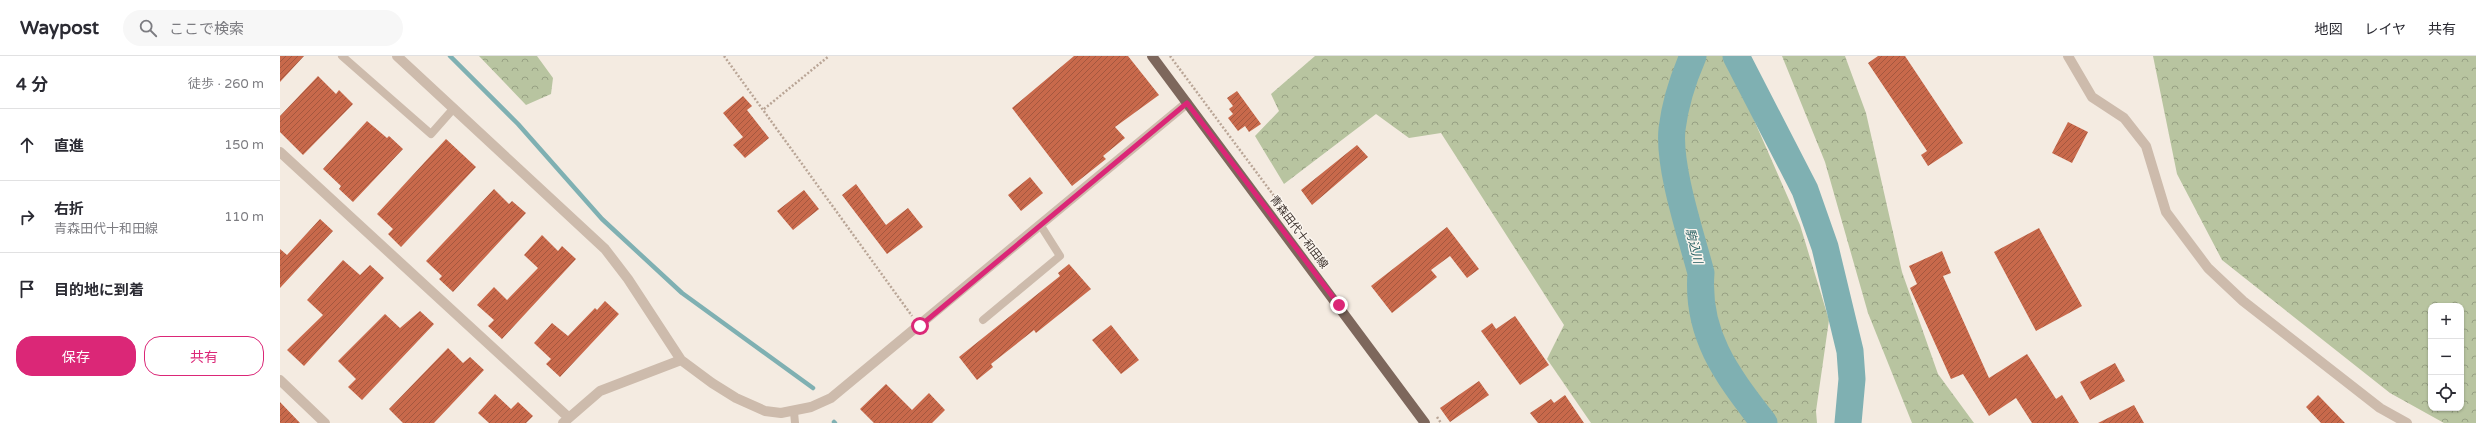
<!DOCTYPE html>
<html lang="ja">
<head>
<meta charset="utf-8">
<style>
	:root { --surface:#fff; --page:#f7f7f7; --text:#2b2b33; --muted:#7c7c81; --line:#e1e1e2; --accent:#db2777 }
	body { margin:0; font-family:"Varela Round","Noto Sans JP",sans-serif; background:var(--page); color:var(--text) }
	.controls { position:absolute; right:12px; bottom:12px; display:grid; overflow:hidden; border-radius:8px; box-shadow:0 1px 3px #0004 }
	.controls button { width:36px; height:36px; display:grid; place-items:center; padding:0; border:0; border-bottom:1px solid var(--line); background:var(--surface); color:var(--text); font:20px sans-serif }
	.stop { position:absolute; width:12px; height:12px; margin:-9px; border:3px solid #db2777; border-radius:50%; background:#fff }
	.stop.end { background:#db2777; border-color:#fff; box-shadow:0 1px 4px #0008 }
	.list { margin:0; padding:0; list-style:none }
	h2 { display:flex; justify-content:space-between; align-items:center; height:52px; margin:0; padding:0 16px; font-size:17px }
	h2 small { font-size:13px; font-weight:400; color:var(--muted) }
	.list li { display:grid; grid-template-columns:26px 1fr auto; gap:12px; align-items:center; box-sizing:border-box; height:72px; padding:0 16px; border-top:1px solid var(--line) }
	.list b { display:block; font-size:15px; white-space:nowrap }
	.list p { margin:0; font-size:13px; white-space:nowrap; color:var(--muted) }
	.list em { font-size:13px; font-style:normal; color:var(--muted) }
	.actions { display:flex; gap:8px; padding:12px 16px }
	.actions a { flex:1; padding:9px 0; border:1px solid var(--accent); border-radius:16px; text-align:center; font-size:14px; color:var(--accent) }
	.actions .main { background:var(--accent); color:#fff }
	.icon { flex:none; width:22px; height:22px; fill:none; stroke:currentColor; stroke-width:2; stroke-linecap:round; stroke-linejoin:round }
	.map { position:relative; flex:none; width:2196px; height:367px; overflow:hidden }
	header { display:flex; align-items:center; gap:24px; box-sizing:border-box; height:56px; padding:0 20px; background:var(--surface); border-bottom:1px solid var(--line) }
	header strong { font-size:19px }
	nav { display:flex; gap:22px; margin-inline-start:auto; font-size:14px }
	.search { width:280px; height:36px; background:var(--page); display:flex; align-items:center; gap:10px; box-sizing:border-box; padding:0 14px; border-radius:22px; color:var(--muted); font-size:15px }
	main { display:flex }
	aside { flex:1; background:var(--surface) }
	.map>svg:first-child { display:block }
	.forest { fill:url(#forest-crowns); fill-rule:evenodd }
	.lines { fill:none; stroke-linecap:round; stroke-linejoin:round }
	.stream { stroke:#7fb0b2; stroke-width:4.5 }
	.river { stroke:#7fb0b2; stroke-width:27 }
	.building { fill:url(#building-hatch) }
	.path { stroke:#b9a596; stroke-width:2.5; stroke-dasharray:2 2; stroke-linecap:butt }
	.lane { stroke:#cdbbac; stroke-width:8 }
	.street { stroke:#cdbbac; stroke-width:10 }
	.primary { stroke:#7d675c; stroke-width:10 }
	.route { stroke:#db2777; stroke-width:5 }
	.labels { text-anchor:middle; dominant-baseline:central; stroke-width:3; stroke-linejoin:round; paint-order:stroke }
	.street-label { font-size:11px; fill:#3b302b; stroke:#fbf5ee }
	.water-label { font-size:12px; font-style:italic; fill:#1f5a5e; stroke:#fbf5ee }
</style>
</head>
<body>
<header>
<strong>Waypost</strong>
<div class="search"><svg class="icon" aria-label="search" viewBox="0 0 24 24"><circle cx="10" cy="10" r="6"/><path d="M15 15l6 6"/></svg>ここで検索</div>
<nav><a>地図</a><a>レイヤ</a><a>共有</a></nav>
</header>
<main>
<aside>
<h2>4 分<small>徒歩 · 260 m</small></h2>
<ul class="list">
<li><svg class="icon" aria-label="ahead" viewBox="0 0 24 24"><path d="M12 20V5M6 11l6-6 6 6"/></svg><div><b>直進</b></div><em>150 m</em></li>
<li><svg class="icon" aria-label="right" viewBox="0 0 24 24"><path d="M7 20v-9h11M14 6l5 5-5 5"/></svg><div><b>右折</b><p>青森田代十和田線</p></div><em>110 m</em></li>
<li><svg class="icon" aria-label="arrive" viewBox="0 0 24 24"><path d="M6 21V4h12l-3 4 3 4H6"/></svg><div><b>目的地に到着</b></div></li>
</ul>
<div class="actions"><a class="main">保存</a><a>共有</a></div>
</aside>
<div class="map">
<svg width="2196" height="367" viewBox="0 0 2196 367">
	<defs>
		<pattern id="forest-crowns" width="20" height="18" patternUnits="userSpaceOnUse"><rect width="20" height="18" fill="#b8c4a0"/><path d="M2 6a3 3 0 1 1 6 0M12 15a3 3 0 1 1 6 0" fill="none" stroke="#97a083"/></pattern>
		<pattern id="building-hatch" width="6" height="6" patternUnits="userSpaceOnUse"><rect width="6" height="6" fill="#c8694b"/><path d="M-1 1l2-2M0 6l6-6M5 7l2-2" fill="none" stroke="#a4573f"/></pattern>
	</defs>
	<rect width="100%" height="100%" fill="#f4ebe1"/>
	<!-- forest -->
	<path class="forest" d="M199,0H257L273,22L271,38L246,49Z
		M1035,0H1444L1460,32L1520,169L1549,264L1536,355L1537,367H1311L1267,303L1284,269L1161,77L1129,82L1096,58L1004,128L975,80L999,55L991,38Z
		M1502,0H1565L1586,57L1622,216L1658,318L1694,367H1632L1588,257L1545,106Z
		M1873,0H2196V367H2164L2110,337L1942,204L1897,118ZM2151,250H2181V352H2151Z"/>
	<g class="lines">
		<!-- stream -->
		<path class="stream" d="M170,0L238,68L322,163L402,237L533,332
			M554,366L555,367"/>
		<!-- river -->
		<path class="river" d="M1413,0C1403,23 1395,48 1392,73C1388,111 1411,179 1421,217C1416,280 1448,320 1484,367
			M1456,0L1525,134L1545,191L1570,295L1572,323L1568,367"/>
	</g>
	<!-- building -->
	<path class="building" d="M0,0H24L0,26Z
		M794,0H848L879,39L835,71L845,82L823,100L826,103L792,130L732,52Z
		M1598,0H1625L1683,87L1648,110L1641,99L1647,95L1588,7Z
		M38,20L56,38L59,34L73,48L23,99L0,76V60Z
		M957,35L981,68L969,76L965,70L958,75L948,62L953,58L949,53L953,50L947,42Z
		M463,40L472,50L467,54L489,82L465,102L453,89L463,81L443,57Z
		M87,65L107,82L109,80L123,93L73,146L59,133L61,130L43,113Z
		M1788,66L1808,76L1792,107L1772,97Z
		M166,83L196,111L121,191L108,178L113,173L97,158Z
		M1077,89L1088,101L1032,149L1021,134Z
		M750,121L763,137L741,155L728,139Z
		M576,128L606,169L628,152L643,171L607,198L562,139Z
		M214,133L229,148L232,145L246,157L173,236L159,223L162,220L146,205Z
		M524,134L539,153L513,174L497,155Z
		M40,163L53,175L0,232V193L7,199Z
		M1167,171L1199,213L1187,222L1170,200L1151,214L1157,221L1112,257L1091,230Z
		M1759,172L1802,250L1756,275L1714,196Z
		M262,179L278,195L282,190L296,203L222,283L208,270L214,264L197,249L214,231L227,244L258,212L244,199Z
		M1662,195L1671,217L1663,220L1709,322L1747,298L1776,343L1782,339L1799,367H1752L1736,342L1709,360L1683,318L1671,323L1630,232L1637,228L1629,210Z
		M63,204L80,219L90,209L104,222L24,310L7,294L43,259L27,244Z
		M789,208L811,233L756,277L754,274L711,308L713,311L697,324L679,301L780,220L778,217Z
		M325,245L339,258L280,321L266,308L271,303L254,287L272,267L288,280L315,252L317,254Z
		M140,255L154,268L82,344L68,331L76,323L58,305L105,258L120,272Z
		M1235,260L1269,309L1240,329L1201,275L1212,267L1216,273Z
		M831,269L859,304L841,318L812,284Z
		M168,292L183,307L190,301L204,314L154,367H123L109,353Z
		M1835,307L1845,325L1810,344L1800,326Z
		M1199,325L1209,339L1170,366L1160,352Z
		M606,328L632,354L649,337L665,354L652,367H594L580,353Z
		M215,338L231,353L238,346L253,360L246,367H209L198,357Z
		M1285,339L1304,367H1258L1250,357L1271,343L1274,347Z
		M2038,339L2065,367H2041L2026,351Z
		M0,346L20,367H0Z
		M1854,349L1864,367H1818Z"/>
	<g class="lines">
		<!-- path -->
		<path class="path" d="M444,0L632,260
			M890,0L1003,152
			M484,53L549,0
			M1157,361L1161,367"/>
		<!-- lane -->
		<path class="lane" d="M62,0L151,78L174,52
			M703,264L780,200L761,170
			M514,356L515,367"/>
		<!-- street -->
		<path class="street" d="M117,0L325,193L348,223L401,304L432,327L456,342L485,355L501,357L531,351L551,342L907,47
			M1788,0L1812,41L1844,62L1866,90L1886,156L1928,212L1963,245L2100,352L2127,367
			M0,96L288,361
			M0,324L45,367
			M283,367L320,335L401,304"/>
		<!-- primary -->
		<path class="primary" d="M872,0L1145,367"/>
	</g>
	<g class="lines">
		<!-- route -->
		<path class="route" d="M640,270L907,47L1059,249"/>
	</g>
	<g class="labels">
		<!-- street labels -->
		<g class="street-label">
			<text transform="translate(1019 176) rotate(53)">青森田代十和田線</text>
		</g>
		<!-- water labels -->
		<g class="water-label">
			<text transform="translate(1414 190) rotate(76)">駒込川</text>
		</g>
	</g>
</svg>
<div class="controls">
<button>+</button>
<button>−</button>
<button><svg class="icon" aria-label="locate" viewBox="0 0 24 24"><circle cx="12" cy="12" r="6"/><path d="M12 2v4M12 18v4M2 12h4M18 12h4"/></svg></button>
</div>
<div class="stop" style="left:640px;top:270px"></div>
<div class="stop end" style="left:1059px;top:249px"></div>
</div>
</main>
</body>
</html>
